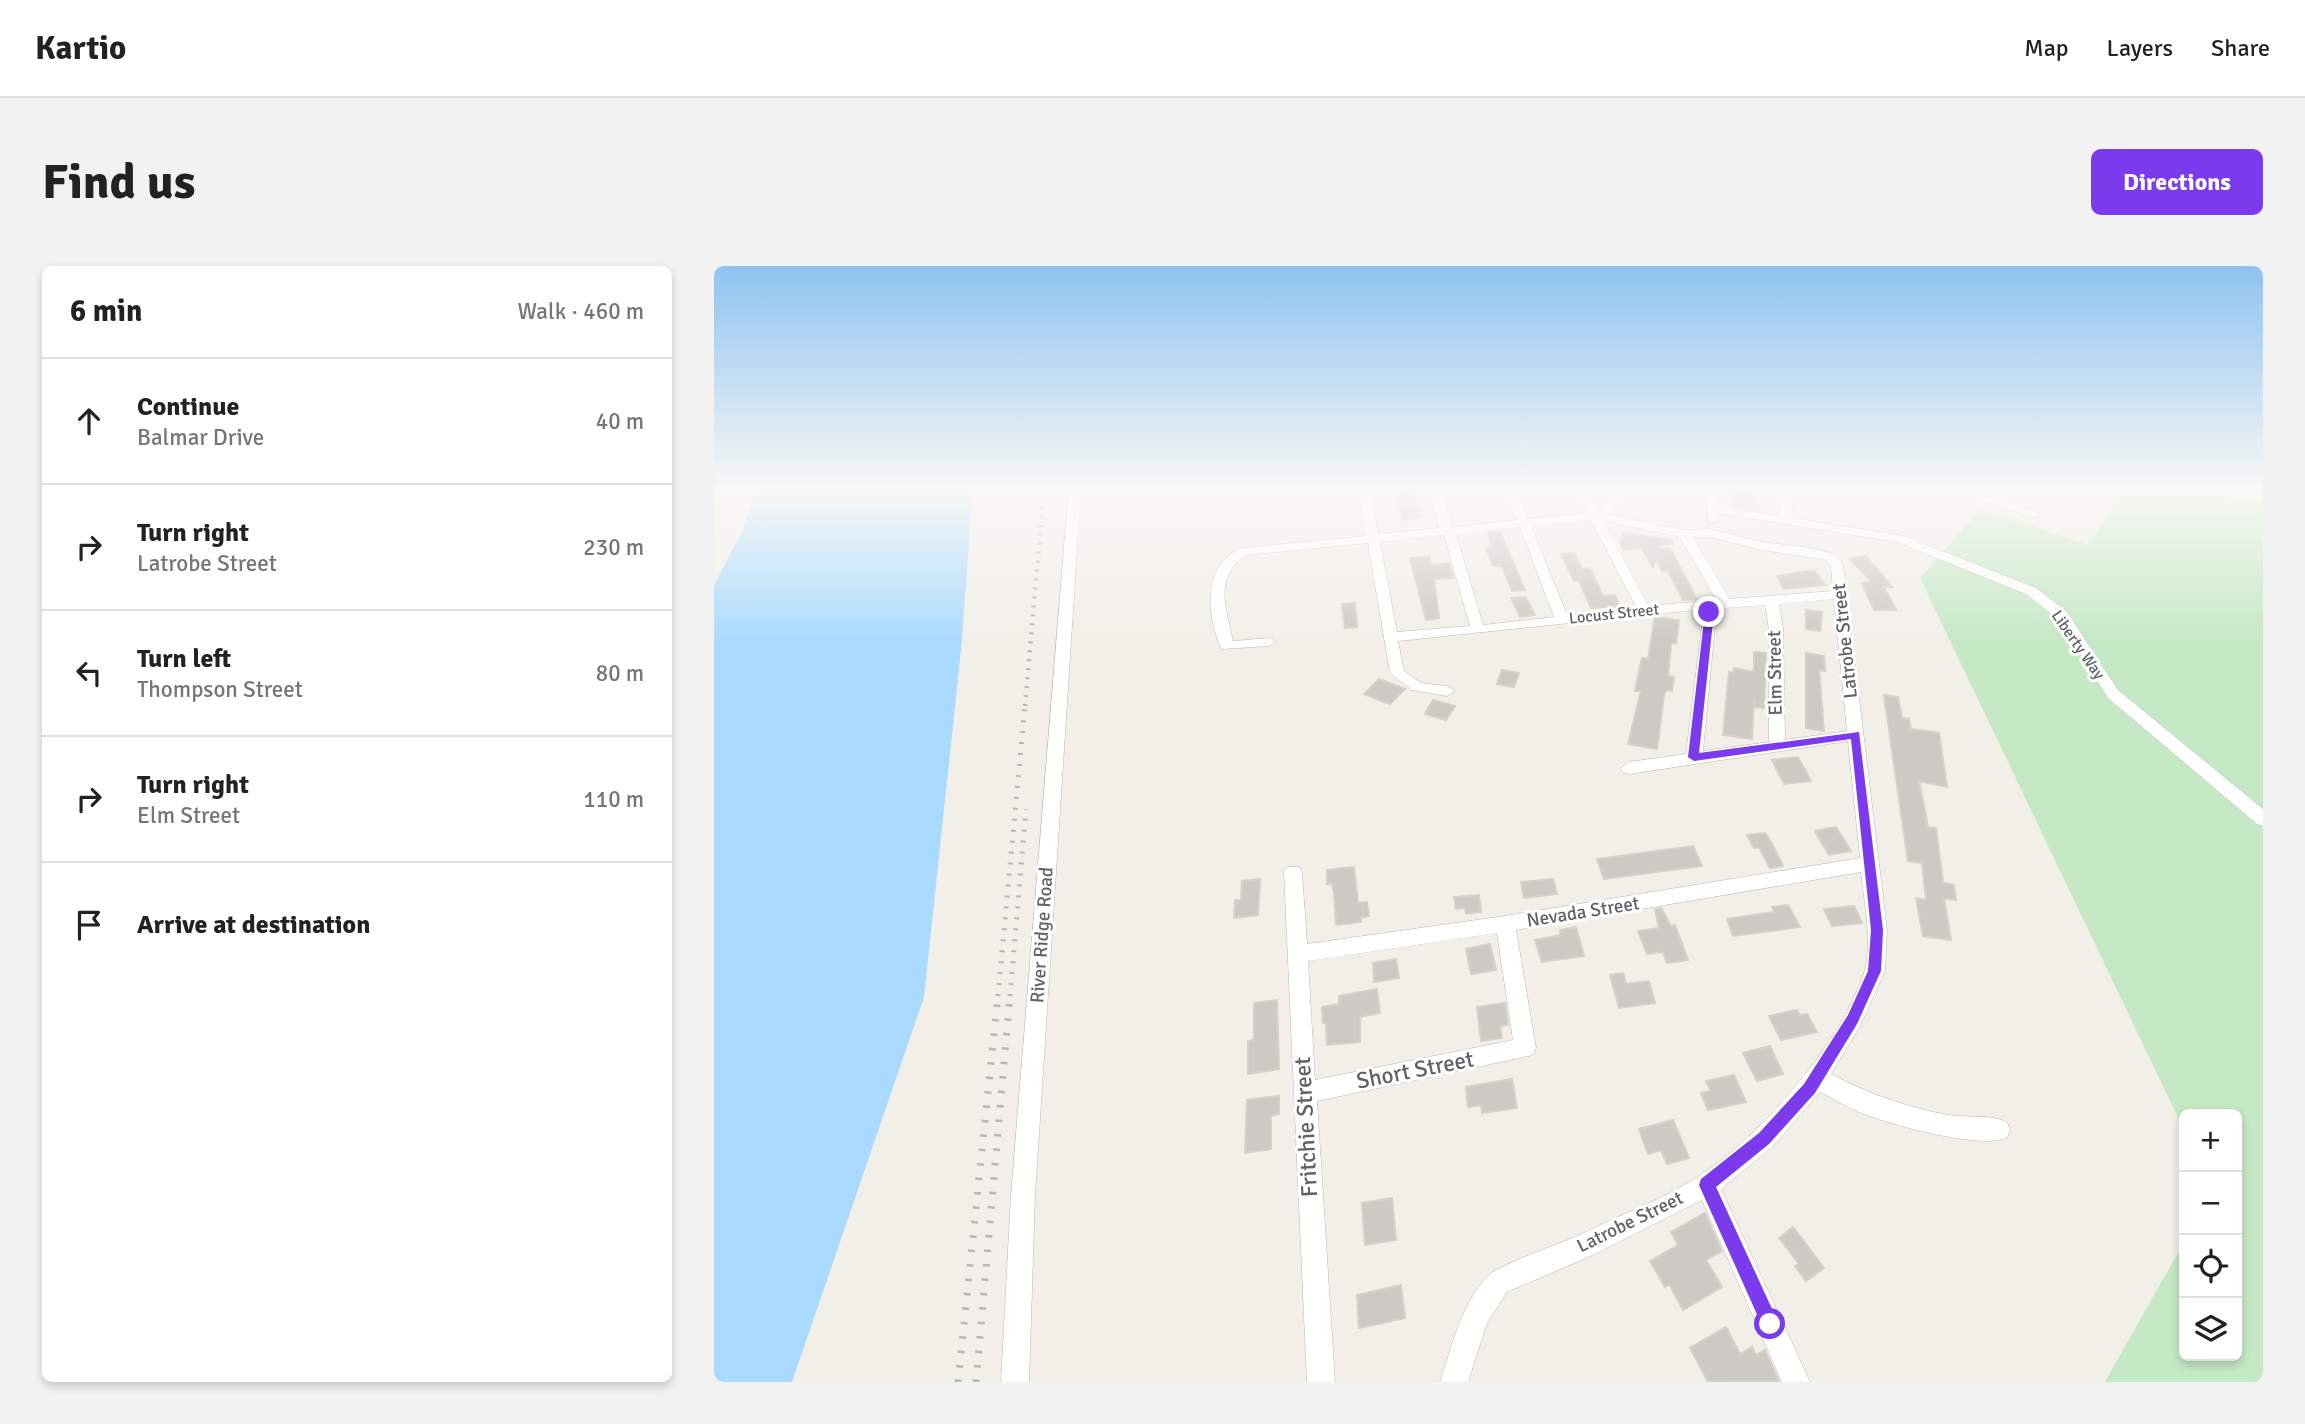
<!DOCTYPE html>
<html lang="en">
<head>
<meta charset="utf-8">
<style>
	:root { --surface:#fff; --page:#f2f2f2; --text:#222; --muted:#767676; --line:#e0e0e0; --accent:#7c3aed }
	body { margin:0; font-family:Signika,sans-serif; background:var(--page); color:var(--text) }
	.controls { position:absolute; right:21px; bottom:21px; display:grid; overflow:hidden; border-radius:10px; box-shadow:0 4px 10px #0003 }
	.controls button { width:63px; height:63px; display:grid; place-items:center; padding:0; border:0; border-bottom:2px solid var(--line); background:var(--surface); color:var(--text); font:35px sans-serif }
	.stop { position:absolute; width:21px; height:21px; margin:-16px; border:5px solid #7c3aed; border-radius:50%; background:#fff }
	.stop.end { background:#7c3aed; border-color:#fff; box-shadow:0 2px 7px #0008 }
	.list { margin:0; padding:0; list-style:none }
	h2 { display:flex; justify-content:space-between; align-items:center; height:91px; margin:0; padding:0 28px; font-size:30px }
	h2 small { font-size:23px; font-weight:400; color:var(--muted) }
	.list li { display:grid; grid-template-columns:46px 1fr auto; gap:21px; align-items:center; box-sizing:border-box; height:126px; padding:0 28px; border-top:2px solid var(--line) }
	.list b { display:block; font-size:26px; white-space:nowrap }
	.list p { margin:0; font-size:23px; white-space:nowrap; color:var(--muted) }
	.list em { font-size:23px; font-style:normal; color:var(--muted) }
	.icon { flex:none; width:38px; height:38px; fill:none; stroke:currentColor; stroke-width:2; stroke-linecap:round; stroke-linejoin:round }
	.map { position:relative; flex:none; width:1549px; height:1116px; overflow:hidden; border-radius:10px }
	header { display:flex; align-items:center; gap:42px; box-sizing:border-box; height:98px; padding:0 35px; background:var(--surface); border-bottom:2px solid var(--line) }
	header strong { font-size:33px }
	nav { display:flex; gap:38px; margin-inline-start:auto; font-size:24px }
	.intro { display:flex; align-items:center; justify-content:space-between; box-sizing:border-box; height:168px; padding:0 42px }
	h1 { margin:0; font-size:49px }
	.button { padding:18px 32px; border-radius:10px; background:var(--accent); color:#fff; font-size:24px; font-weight:700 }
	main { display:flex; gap:42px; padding:0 42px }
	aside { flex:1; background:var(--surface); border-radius:10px; box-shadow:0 4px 10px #0003 }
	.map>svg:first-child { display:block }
	.green { fill:#c5e8c5 }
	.water { fill:#aadaff }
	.building { fill:#cccac5; stroke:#d6d1c6; stroke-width:2 }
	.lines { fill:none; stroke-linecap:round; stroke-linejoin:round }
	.minor-casing { stroke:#b5b8bc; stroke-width:1 }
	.minor { fill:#fff; fill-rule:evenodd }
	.rail-far2 { stroke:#b6b7b8; stroke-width:4.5; stroke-dasharray:2 7; stroke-linecap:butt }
	.rail-far1 { stroke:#b6b7b8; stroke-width:5; stroke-dasharray:2 9; stroke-linecap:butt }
	.rail { stroke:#b6b7b8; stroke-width:7; stroke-dasharray:2.5 12; stroke-linecap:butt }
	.route { fill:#7c3aed }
	.labels { text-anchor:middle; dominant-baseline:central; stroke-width:6; stroke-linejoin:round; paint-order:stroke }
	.far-street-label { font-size:16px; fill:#5f6368; stroke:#fff }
	.street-label { font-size:19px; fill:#5f6368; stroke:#fff }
	.near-street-label { font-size:23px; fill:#5f6368; stroke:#fff }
</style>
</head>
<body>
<header>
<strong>Kartio</strong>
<nav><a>Map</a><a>Layers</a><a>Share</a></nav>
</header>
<div class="intro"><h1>Find us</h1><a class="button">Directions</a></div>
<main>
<aside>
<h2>6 min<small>Walk · 460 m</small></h2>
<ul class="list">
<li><svg class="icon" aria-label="ahead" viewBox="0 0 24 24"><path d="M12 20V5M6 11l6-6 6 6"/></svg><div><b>Continue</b><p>Balmar Drive</p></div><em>40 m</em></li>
<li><svg class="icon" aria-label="right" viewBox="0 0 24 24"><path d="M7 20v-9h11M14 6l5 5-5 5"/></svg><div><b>Turn right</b><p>Latrobe Street</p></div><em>230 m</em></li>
<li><svg class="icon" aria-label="left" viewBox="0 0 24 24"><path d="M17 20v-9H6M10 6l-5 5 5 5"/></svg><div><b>Turn left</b><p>Thompson Street</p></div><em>80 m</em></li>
<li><svg class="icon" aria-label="right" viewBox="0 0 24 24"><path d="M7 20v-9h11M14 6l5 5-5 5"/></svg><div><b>Turn right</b><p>Elm Street</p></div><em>110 m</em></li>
<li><svg class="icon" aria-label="arrive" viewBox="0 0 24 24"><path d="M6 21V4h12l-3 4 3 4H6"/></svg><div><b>Arrive at destination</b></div></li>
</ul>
</aside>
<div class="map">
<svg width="1549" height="1116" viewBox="0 0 1549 1116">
	<rect width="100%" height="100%" fill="#f1efe8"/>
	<!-- green -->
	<path class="green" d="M1411,222H1472L1549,237V1116H1391L1470,976V1090H1523V848H1470V864L1206,312L1267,243L1374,279Z"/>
	<!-- water -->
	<path class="water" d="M43,222H259L247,384L210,731L78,1116H0V319L28,266Z"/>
	<!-- building -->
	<path class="building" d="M681,222H698L706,252L688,254Z
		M1017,222H1034L1035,226L1041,227L1042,242L1019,240Z
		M787,266L792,280L811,324L798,325L788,300H779L772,282L777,278L774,267Z
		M910,267L958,274V278L945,280L944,284L956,282L983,333L969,334L954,305H948L942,293L939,301L927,282L910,284L906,277Z
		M860,287L868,303L876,302L889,330L901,329L906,340L877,342L865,315H860L847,288Z
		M715,290L718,299L735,297L740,312L720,313L725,352L712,354L696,292Z
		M1152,290L1178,321H1170L1182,344H1160L1148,317L1158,316L1135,293Z
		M1100,304L1111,319L1070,323L1063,310Z
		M812,331L821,349L806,351L797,332Z
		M641,337L643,361L631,362L628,338Z
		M1092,344L1108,346L1106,365L1092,363Z
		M941,351L965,354L962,377H957L954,410L960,411L958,425L953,424L950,429L943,483L914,478L927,425H921L928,392L934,393Z
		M1040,386L1052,387L1050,442L1041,441L1040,431L1038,473L1009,469L1015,406L1020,407V402L1040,406Z
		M1092,387L1110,390L1111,405L1105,404L1110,465L1092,462Z
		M788,404L805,407L800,421L783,418Z
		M665,413L691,423L676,438L650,428Z
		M1170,429L1184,431L1188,452L1195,453L1197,463L1225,467L1233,521L1205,515L1214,561L1222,562L1229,617L1240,619L1242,634L1230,632L1237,674L1209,670L1202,632L1212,634L1208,597L1194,595Z
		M719,434L741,440L732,454L711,448Z
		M1084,491L1097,515L1070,518L1058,494Z
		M1122,561L1137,585L1115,589L1101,565Z
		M1051,567L1057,576L1069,600L1056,602L1045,581L1040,582L1033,569Z
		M979,580L988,600L890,613L883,593Z
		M640,601L644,637L653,636L655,650L646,652L647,656L622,659L620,626L617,617L613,618V604Z
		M546,613L544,649L520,652L521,634H527L528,615Z
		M839,613L843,628L810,632L807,616Z
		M765,629L767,646L752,648L751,642L742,643L740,631Z
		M1074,639L1086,661L1019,670L1013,653L1060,646L1058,641Z
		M1140,640L1148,657L1118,660L1110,643Z
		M947,642L957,660L961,659L974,694L953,697L949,686L933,688L924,665L945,662L941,643Z
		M862,661L870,690L828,696L821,674L847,669L846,664Z
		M776,678L782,704L757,708L752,683Z
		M682,693L685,712L660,716L659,697Z
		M909,707L912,718L935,715L941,737L905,742L896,709Z
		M663,723L666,747L646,751V776L613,779L612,757H609L608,741L625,738V730Z
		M563,734L565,803L534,808V775L540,774V737Z
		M791,737L794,759L786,760L788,772L767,775L763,741Z
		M1083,744L1086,749L1093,748L1103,766L1067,774L1055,750Z
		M1056,780L1069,808L1043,815L1029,787Z
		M1020,809L1032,836L994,844L987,827L997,825L992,815Z
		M798,813L803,842L768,847L767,839L754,841L752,821Z
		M565,830V848L557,850V883L531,887L533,834Z
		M959,854L975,892L953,898L947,884L934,888L925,863Z
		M678,932L682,974L651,979L648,937Z
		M991,947L1008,985L992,994L1008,1021L969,1044L955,1018L951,1021L936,995L964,979L957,966Z
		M1079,961L1110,1002L1092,1015L1081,1000L1085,998L1065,972Z
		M687,1019L691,1052L645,1062L643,1029Z
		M1012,1061L1026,1088L1038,1081L1042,1089L1051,1084L1065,1115L994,1116L976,1082Z"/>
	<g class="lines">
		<!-- minor casing -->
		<g class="minor-casing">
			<path id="minor" d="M355,222H367L321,929L315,1116H287L297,929Z
				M644,222H656L664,268L725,262L715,222H727L739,261L803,254L790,222H802L814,253L873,247L860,222H872L885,247L901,222H913L895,249L971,264L996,263L1048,276L1090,281L1121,288L1129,299L1173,664L1171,705L1146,760L1117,808C1155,828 1192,841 1234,849C1254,852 1275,848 1293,856L1296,864L1293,872C1266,883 1183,860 1155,850C1138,844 1122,834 1106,826L1058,881L1007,923L1096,1116H1068L988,934L881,988L793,1026L773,1057L754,1116H726C738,1080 747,1038 774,1010C783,999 852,976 870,967C908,948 950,933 985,910C1047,870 1127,777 1150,707C1159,679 1150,635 1147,606L802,664L822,782L819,789L603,835L621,1116H593L570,606L573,601H585L588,606L593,678L791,650L1146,592L1134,475L915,508L909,506L907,502L915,496L972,488L990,343L684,375L690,405L707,417L733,420L741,425L733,430L698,424L676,407L654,277L532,289C499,312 512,342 519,375L555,372L562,376L555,380L508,383C492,352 488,295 529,282L652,270ZM877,254L922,341L853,349L817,260ZM889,255L966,271L1002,334L934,340ZM806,261L840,351L769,359L742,268ZM730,269L756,360L683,366L666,276ZM979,271H996L1048,284L1112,294L1117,300L1119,325L1015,333ZM1120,333L1133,465L1071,474L1069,363L1065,338ZM1051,339L1055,363V476L989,485L1002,348L1012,342ZM783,667L799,774L601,814L594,695Z
				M992,222H1004V240L1066,250L1067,222H1079L1078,252L1190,270L1322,322L1353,346L1404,424L1549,543V560L1543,558L1394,432L1343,352L1312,328L1183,276L1004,247L1002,256H994Z
				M1228,222H1247L1328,248L1318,251Z"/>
		</g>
		<!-- minor -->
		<use href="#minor" class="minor"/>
		<!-- rail-far2 -->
		<path class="rail-far2" d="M311,440L330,222"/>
		<!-- rail-far1 -->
		<path class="rail-far1" d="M284,730L311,439
			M296,730L312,543"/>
		<!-- rail -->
		<path class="rail" d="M244,1116L284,729
			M262,1116L296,729"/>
	</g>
	<!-- sky -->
	<linearGradient id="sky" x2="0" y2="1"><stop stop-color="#8fc3f1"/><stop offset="0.59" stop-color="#f9f8f5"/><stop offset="1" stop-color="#f9f8f5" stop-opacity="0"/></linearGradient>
	<rect width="1549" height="378" fill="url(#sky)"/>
	<!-- route -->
	<path class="route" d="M995,343L1000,346L985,487L1145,466L1169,664L1167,705L1143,758L1101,827L1055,878L1002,921L1065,1058L1063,1064L1056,1066L1050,1064L985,919L987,913L1045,867L1090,818L1134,749L1154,705L1157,664L1137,473L980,495L974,491L991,346Z"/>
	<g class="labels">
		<!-- far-street labels -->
		<g class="far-street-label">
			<text transform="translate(900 348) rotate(-6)">Locust Street</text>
			<text transform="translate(1364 379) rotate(55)">Liberty Way</text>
		</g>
		<!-- street labels -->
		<g class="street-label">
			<text transform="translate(1131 375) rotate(-96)">Latrobe Street</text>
			<text transform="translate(1061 407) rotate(-91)">Elm Street</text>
			<text transform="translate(869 646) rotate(-9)">Nevada Street</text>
			<text transform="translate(328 669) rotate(-86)">River Ridge Road</text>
			<text transform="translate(916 956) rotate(-26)">Latrobe Street</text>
		</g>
		<!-- near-street labels -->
		<g class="near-street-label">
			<text transform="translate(701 804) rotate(-11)">Short Street</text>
			<text transform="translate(592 861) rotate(-93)">Fritchie Street</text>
		</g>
	</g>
</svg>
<div class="controls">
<button>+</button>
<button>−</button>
<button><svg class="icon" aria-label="locate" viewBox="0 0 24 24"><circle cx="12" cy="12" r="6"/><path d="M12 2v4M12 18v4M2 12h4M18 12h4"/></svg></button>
<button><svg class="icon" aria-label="layers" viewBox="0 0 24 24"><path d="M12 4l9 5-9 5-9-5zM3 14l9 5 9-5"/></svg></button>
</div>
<div class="stop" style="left:1056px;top:1058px"></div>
<div class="stop end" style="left:995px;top:346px"></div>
</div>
</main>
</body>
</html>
